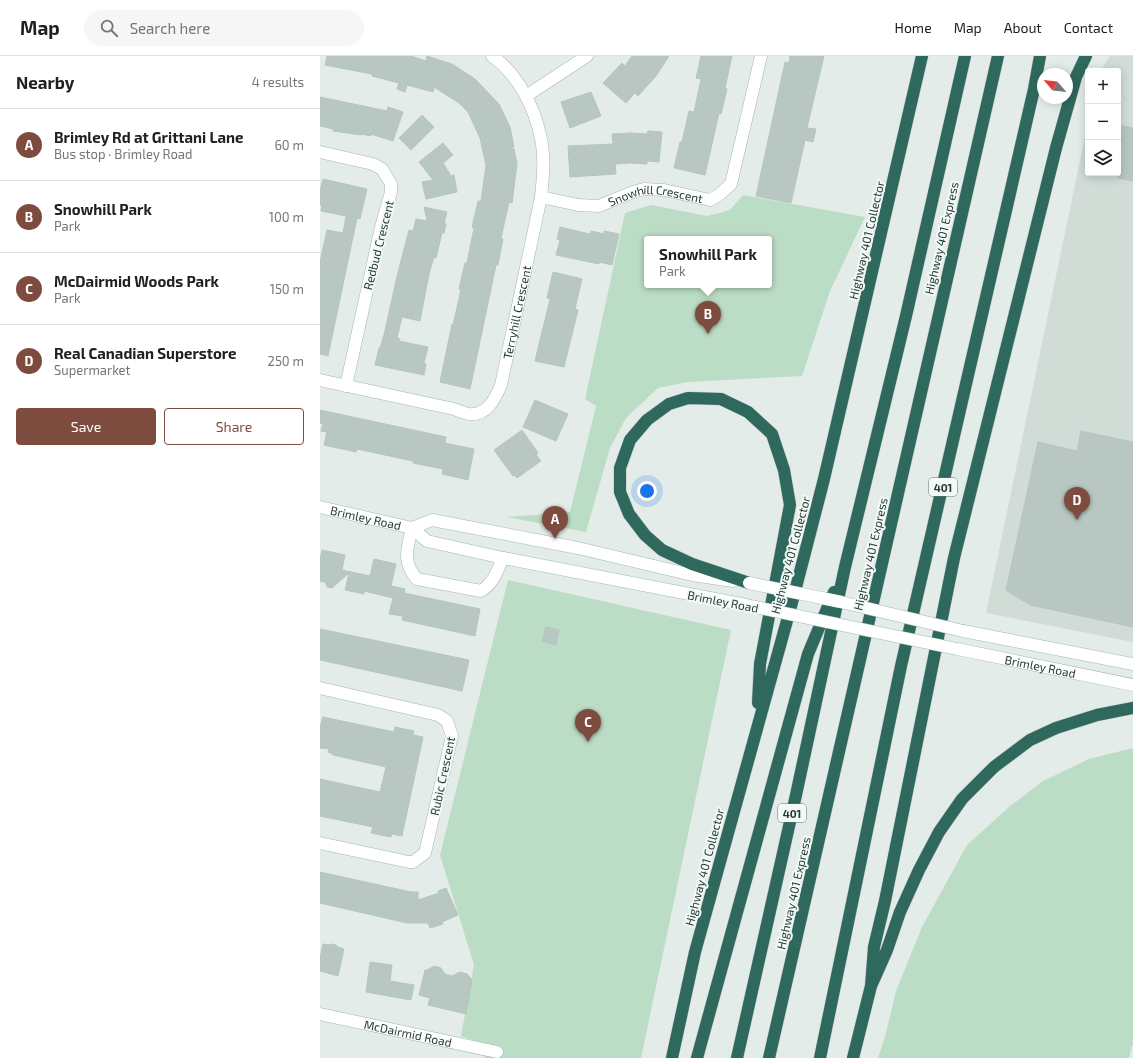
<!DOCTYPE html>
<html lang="en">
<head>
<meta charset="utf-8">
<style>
	:root { --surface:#fff; --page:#f6f6f6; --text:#202124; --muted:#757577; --line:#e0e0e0; --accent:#7e4c3e }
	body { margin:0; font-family:"Exo 2",sans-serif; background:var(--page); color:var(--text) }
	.controls { position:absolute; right:12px; top:12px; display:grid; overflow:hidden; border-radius:4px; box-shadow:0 2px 10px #0003 }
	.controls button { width:36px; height:36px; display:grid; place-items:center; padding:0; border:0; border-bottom:1px solid var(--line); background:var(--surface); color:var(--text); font:20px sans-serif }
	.compass { position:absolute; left:717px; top:12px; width:36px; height:36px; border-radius:50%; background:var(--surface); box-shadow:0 2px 10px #0003; rotate:298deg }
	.you { position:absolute; left:327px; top:435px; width:14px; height:14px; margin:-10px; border:3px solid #fff; border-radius:50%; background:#1a73e8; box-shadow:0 0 0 6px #1a73e833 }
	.badge { display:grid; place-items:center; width:26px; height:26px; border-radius:50%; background:var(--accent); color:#fff; font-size:13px; font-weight:700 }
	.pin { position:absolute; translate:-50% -33px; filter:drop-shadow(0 1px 2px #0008) }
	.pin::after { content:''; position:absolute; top:21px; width:14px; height:12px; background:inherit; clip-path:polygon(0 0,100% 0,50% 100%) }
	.popup { position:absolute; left:324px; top:180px; width:128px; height:52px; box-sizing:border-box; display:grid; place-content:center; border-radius:4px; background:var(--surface); filter:drop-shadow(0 1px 3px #0005); font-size:13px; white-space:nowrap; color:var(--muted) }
	.popup b { font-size:15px; color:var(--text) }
	.popup::after { content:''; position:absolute; left:50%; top:100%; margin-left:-8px; border:8px solid transparent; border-top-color:var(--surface) }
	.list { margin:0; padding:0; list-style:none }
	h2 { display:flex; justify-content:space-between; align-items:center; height:52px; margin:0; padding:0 16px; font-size:17px }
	h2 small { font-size:13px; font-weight:400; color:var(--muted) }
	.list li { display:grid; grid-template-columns:26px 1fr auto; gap:12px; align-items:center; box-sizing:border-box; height:72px; padding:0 16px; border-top:1px solid var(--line) }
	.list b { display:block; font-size:15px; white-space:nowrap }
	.list p { margin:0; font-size:13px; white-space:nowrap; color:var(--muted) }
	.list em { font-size:13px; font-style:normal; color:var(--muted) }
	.actions { display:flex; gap:8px; padding:12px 16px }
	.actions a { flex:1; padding:9px 0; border:1px solid var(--accent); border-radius:4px; text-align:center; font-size:14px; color:var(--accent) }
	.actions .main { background:var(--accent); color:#fff }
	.icon { flex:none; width:22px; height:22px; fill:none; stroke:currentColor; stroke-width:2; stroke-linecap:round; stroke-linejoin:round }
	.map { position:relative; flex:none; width:813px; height:1002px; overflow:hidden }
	header { display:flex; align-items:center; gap:24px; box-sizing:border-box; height:56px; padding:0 20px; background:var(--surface); border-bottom:1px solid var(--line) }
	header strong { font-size:19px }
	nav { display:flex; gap:22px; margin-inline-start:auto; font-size:14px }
	.search { width:280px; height:36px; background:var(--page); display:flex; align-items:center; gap:10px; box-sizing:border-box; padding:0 14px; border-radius:22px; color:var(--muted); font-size:15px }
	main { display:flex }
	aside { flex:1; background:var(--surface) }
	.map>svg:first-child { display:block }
	.built { fill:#d1dcd7 }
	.green { fill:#bcddc5; fill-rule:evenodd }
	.building { fill:#b8c7c1; stroke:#b5c6bf }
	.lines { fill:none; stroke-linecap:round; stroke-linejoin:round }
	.minor-casing { stroke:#a6b4af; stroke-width:13 }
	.secondary-casing { stroke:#a1b8b0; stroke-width:13 }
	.motorway-casing { stroke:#c1c9c7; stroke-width:13 }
	.minor { stroke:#fff; stroke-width:12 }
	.secondary { stroke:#fff; stroke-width:12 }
	.motorway { stroke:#2f695d; stroke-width:12 }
	.secondary-bridge-casing { stroke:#a1b8b0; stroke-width:13; stroke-linecap:butt }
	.secondary-bridge { stroke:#fff; stroke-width:12 }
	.labels { text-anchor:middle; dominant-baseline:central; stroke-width:4; stroke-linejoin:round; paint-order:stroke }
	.shield { fill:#f3f9f6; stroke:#617570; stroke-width:1 }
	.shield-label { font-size:11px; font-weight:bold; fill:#233d36 }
	.street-label { font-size:12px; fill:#233d36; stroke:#f3f9f6 }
</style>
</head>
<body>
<header>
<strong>Map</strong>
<div class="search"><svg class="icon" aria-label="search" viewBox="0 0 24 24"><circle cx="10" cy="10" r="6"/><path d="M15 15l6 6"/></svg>Search here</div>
<nav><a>Home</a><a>Map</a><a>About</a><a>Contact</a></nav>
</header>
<main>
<aside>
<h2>Nearby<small>4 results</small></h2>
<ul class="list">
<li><span class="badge">A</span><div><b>Brimley Rd at Grittani Lane</b><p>Bus stop · Brimley Road</p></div><em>60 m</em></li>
<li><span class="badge">B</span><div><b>Snowhill Park</b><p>Park</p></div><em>100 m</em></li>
<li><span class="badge">C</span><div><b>McDairmid Woods Park</b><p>Park</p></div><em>150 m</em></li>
<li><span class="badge">D</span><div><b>Real Canadian Superstore</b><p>Supermarket</p></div><em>250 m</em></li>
</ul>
<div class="actions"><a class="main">Save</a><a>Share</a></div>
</aside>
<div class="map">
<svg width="813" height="1002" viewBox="0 0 813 1002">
	<rect width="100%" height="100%" fill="#e3ece8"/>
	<!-- built -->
	<path class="built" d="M790,0H813V586L666,557L768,66V117H798V15H780Z"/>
	<!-- green -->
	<path class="green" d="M423,139L545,161L510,235L482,320L368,326L338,332L306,362L290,392L266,476L187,461L250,456L276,350L265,343L305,157L331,149L387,160L410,154ZM327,183H449V229H327Z
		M188,524L411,574L321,1002H164L167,989L141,980L154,909L120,799Z
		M813,692V989L812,990L809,1002H558L565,981L576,935L602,871L647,789L689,751L723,725L769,703Z"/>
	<!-- building -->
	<path class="building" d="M7,0H91L106,5L107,0L132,8L155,23L179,48L190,71L194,91L188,93H194L197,108L192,147L189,146L181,182L183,183L178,209H176L150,333L120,326L132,268L133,269L141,234L139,233L145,207H147L154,172L152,171L158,145H161L166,109L160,82L148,56L139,47L114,31L113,36L87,29L85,36L77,33L79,27L52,20V18L5,9Z
		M312,0H349L336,20L318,40L315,37L306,47L283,27L302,7L305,10Z
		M381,0H412L405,32L407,33L401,58L399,57L385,119L354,112L360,86H362L369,55L374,56L381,23L376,22Z
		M470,0H504L487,72L496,73L493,86L485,84L471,147L436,140L465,6L469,7Z
		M271,36L281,60L250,72L241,46Z
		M0,41L67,55L68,51L83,56L73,85L51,78V80L41,78V79L13,75V73L0,70Z
		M102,59L114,71L91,94L79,82Z
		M798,69L813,72V125L798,122Z
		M328,75L342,76L339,106L327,105V108L310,107L295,108L296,118L250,121L248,90L293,88L292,78L311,77L327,78Z
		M123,87L133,99L123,107L131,120L134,119L137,136L106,143L102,126L113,124L99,106Z
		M3,123L47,133L40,163L37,162L8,300L0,298V206L7,174L23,177L26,160L1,155L2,149H0V135Z
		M104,151L127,156L124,167L126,168L124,177H122L116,202L114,201L109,218L100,265L82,261L77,282L80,283L79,285L108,291L104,307L106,308L104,319L55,309L59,292H60L64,279L77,220L89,174L93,175L96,163L107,165Z
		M240,171L270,178L271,175L284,178V175L299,178L292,209L279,206V208L236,199L240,184L237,183Z
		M233,216L262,223L255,253L258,254L244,311L215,305L230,243L227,242Z
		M215,344L248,358L236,385L203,371Z
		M0,354L126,381L125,387L154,393L148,424L122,418L123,413L93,407V405L37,393L36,396L4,389L7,376L1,375L3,368L0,367Z
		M202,374L218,397L216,399L221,405L197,422L195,419L193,420L174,394Z
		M761,375L813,386V571L710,549L686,534L718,386L757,395Z
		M2,494L25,499L22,514L50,520L54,503L76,508L71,530L85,533L84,537L160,553L155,580L82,564L83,560L69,558L73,542L44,535V538L25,534L29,517L12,532L7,531L5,526L0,525V503Z
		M226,571L239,574L236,589L222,585Z
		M0,573L149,604L142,635L0,604Z
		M3,661L74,676L75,671L94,675L93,679L103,681L82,780L72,778L71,781L51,777L53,771L0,760V723L60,736L66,711L13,699V698L8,696L9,693L0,692V671Z
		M0,816L91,836H98V844L119,837L118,835L126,832L138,859L122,866L123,868L110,872L108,867H87L0,847Z
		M3,888L10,889L12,888L16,889L18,891L24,893L18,920L0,915V902Z
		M50,906L72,909L70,925L94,929L91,944L46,936Z
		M114,910L121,912L125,918L132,920L140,916L147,918L152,924L146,958L108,949L110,942L99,939L105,914H107Z"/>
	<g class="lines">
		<!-- minor casing -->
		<g class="minor-casing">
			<g id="minor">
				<path d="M206,40L267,0"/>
				<path d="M0,96L53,108L62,113L71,128V136L61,171L26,330"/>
				<path id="s1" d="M221,141L258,149L279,150L313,136L324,133L344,134L390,144L400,138L411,128L441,0"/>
				<path id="s2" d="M0,324L134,353C139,355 144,357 149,358C167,360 175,343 181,329L221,141C223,122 225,102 221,83C215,52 198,18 172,0"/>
				<path d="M92,472C87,493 82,506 97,523L161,535C174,527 177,515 183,502"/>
				<path d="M0,632L118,659L127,665L132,680L105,797L93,806H89L0,787"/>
				<path id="s3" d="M0,958L177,996"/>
			</g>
		</g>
		<!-- secondary casing -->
		<g class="secondary-casing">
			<g id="secondary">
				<path id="s4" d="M0,451L92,472L107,485L183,502L426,549"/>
				<path d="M92,472L112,464L258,492L372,519L413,525"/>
				<path d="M643,575L813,608"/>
				<path id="s5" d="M637,593L813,629"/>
			</g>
		</g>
		<!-- motorway casing -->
		<g class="motorway-casing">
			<path id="motorway" d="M429,527L372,508L342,494L325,479L309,458L300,436V412L310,384L327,364L349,348L368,342L401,343L428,356L452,378L464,414L470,449L440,608L438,647
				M551,930L554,891L565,845L634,502L736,92L756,21L766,0
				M352,1002L375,896L473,543L504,423L602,0
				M377,1002L488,598L514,536
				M417,1002L476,739L525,511L586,260L645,0
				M449,1002L678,0
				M500,1002L581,610L714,33L720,0
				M533,1002L551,930L567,894L580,856L599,814L619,776L642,743L674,711L710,684L736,672L777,659L813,652"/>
		</g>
		<!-- minor -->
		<use href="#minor" class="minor"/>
		<!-- secondary -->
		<use href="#secondary" class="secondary"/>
		<!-- motorway -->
		<use href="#motorway" class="motorway"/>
		<!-- secondary-bridge casing -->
		<g class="secondary-bridge-casing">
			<path id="secondary-bridge" d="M429,527L521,546L643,575
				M426,549L637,593"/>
		</g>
		<!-- secondary-bridge -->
		<use href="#secondary-bridge" class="secondary-bridge"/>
	</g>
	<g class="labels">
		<!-- shield labels -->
		<g class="shield">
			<rect x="609" y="422" width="28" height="18" rx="3"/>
			<rect x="458" y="748" width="28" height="18" rx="3"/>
		</g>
		<g class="shield-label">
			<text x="623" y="431">401</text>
			<text x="472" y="757">401</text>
		</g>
		<!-- street labels -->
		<g class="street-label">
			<text stroke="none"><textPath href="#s1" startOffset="118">Snowhill Crescent</textPath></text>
			<text transform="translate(621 182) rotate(-77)">Highway 401 Express</text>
			<text transform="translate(546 184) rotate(-77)">Highway 401 Collector</text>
			<text transform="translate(58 189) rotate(-76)">Redbud Crescent</text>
			<text stroke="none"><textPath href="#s2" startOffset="274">Terryhill Crescent</textPath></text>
			<text stroke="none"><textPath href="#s4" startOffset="47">Brimley Road</textPath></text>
			<text transform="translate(550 498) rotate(-77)">Highway 401 Express</text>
			<text transform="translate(470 499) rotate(-75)">Highway 401 Collector</text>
			<text transform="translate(403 545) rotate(11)">Brimley Road</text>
			<text stroke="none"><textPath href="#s5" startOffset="85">Brimley Road</textPath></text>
			<text transform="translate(122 720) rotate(-78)">Rubic Crescent</text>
			<text transform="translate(384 811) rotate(-75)">Highway 401 Collector</text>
			<text transform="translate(473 837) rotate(-77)">Highway 401 Express</text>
			<text stroke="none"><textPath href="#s3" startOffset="90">McDairmid Road</textPath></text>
		</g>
	</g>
</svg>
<div class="controls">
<button>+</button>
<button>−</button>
<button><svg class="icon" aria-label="layers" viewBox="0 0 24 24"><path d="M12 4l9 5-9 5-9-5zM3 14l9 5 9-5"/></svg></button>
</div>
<svg class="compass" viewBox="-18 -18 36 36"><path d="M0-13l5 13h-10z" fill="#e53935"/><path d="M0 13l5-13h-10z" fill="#757577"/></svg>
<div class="you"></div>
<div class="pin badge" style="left:235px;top:483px">A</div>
<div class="pin badge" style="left:388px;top:278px">B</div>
<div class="popup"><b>Snowhill Park</b>Park</div>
<div class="pin badge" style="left:268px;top:686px">C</div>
<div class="pin badge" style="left:757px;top:464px">D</div>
</div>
</main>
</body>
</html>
